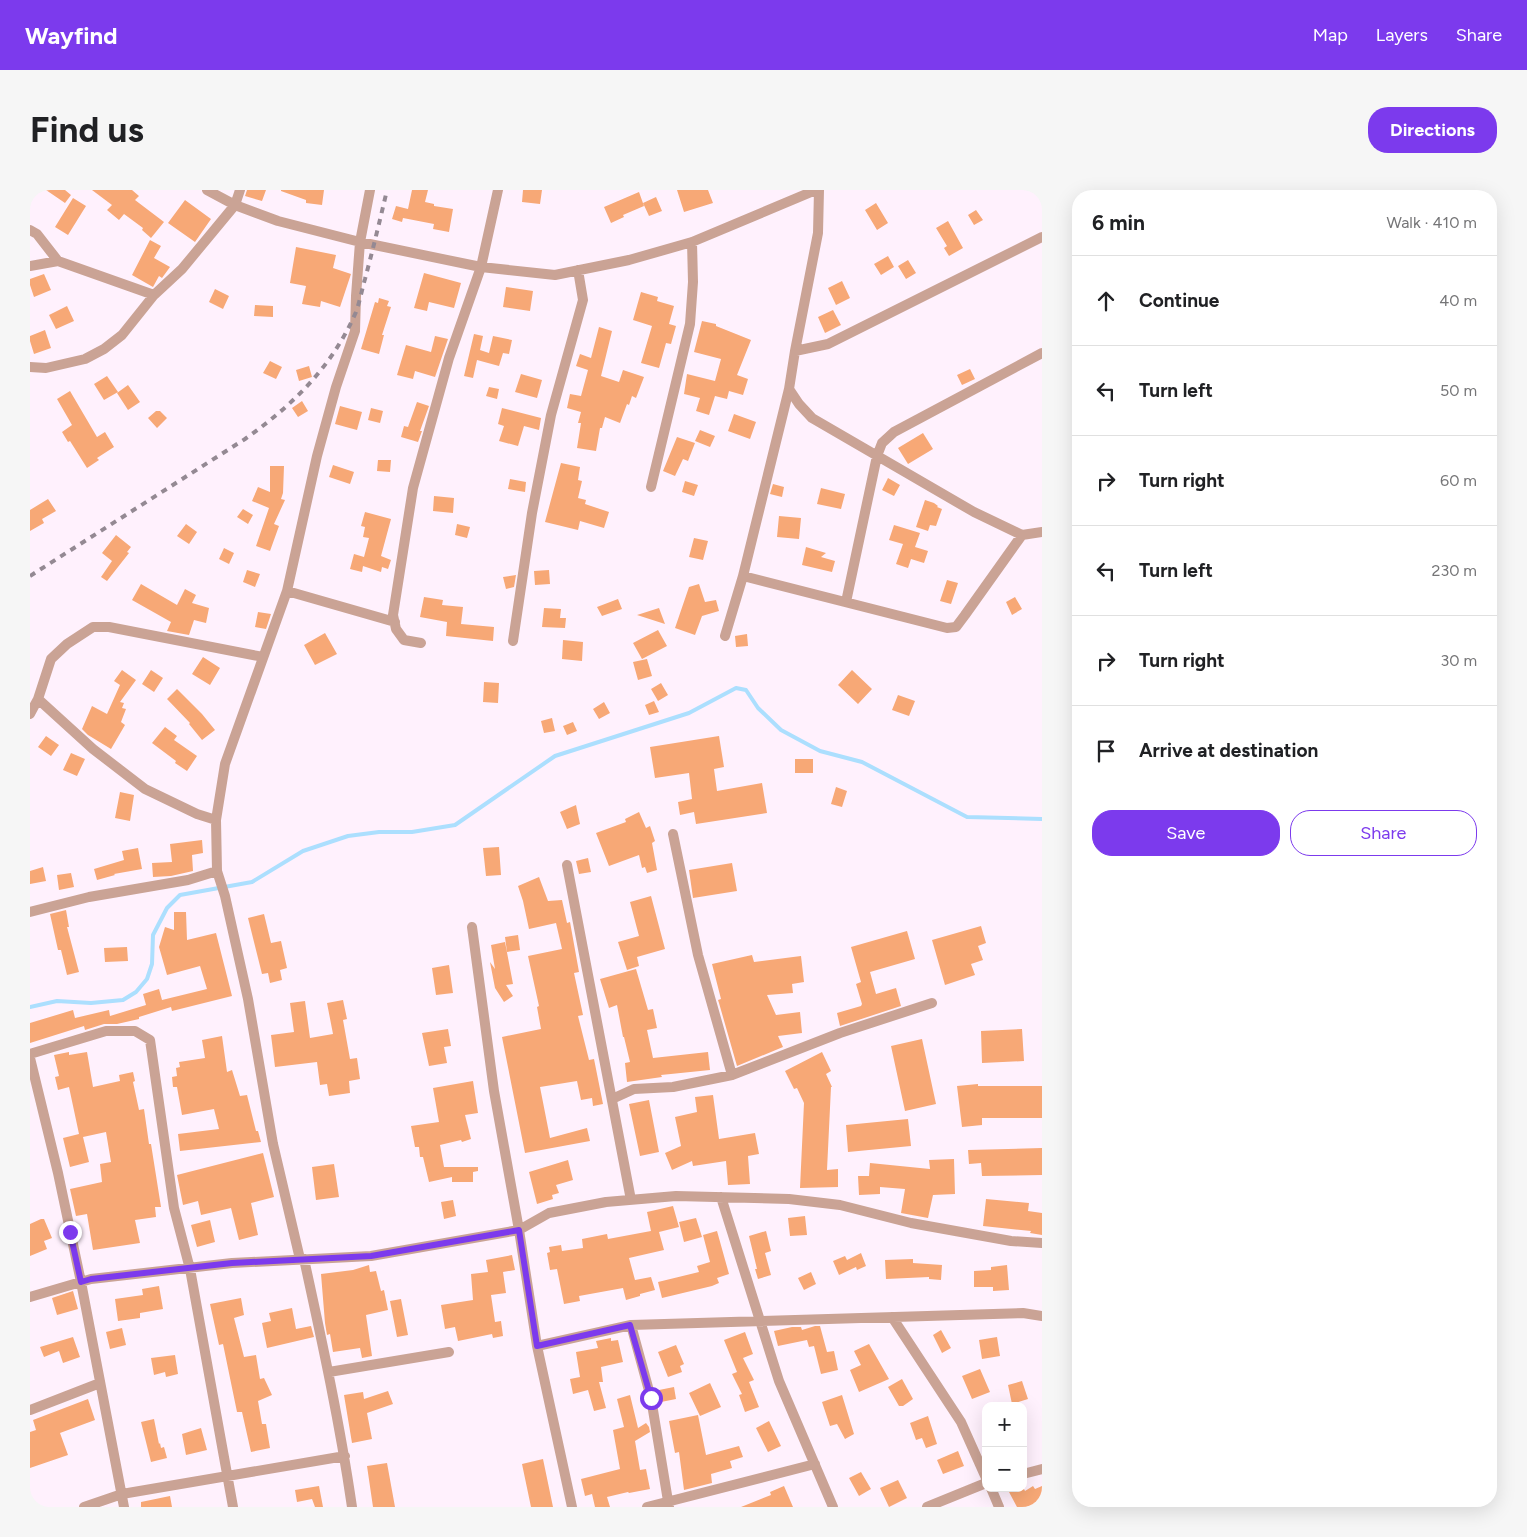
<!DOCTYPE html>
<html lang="en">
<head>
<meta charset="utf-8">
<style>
	:root { --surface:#fff; --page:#f6f6f6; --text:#202124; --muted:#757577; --line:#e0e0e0; --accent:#7c3aed }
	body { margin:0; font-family:Figtree,sans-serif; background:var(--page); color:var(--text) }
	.controls { position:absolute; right:15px; bottom:15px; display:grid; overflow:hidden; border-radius:10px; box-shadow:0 5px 20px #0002 }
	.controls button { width:45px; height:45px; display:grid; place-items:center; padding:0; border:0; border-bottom:1px solid var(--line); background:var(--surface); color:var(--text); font:25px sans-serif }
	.stop { position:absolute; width:15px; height:15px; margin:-11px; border:4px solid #7c3aed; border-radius:50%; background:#fff }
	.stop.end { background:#7c3aed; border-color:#fff; box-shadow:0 1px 5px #0008 }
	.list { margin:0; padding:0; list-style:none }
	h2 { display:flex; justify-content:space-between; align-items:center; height:65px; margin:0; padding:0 20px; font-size:21px }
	h2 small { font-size:16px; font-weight:400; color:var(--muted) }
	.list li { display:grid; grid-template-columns:32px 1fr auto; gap:15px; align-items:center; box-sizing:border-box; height:90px; padding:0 20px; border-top:1px solid var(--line) }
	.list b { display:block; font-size:19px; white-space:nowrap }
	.list em { font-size:16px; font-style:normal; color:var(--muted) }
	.actions { display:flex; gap:10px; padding:15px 20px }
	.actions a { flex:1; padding:11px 0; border:1px solid var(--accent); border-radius:20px; text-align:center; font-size:18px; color:var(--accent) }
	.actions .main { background:var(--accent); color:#fff }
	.icon { flex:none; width:28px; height:28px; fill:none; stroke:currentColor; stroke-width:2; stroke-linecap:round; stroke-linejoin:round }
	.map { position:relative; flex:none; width:1012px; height:1317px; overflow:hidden; border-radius:20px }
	header { display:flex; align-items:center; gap:30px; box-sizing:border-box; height:70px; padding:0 25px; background:var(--accent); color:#fff }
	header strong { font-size:24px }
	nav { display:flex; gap:28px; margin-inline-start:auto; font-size:18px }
	.intro { display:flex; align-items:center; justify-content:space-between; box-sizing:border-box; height:120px; padding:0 30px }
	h1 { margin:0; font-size:35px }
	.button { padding:12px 22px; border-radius:20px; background:var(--accent); color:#fff; font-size:18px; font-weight:700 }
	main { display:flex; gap:30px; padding:0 30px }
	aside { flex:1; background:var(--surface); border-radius:20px; box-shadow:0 5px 20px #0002 }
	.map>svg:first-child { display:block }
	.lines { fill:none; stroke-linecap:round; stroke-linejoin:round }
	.stream { stroke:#acdffe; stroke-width:4 }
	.building { fill:#f7a876 }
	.street { stroke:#caa395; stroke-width:10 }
	.rail { stroke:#948993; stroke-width:4; stroke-dasharray:6 6; stroke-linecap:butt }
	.route { stroke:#7c3aed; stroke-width:6 }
</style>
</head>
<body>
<header>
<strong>Wayfind</strong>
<nav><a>Map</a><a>Layers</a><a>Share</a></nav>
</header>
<div class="intro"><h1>Find us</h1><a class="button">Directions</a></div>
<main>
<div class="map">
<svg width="1012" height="1317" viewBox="0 0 1012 1317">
	<rect width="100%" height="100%" fill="#fff1fd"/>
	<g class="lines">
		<!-- stream -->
		<path class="stream" d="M0,817L27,811L61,813L93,810L106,802L117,789L122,774L123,745L137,718L150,705L222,692L273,661L318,646L349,642H382L425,635L525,566L659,523L706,498L716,500L728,518L751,540L790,561L832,572L937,627L1012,629"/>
	</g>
	<!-- building -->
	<path class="building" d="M16,0H35L41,5L35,13Z
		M62,0H102L109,6L105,10L134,32L121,48L112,40L113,38L94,24L89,30L77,20L82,15Z
		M217,0H236L232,11L215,6Z
		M251,0H294L292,15L276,13V10L251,1Z
		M382,0H398L395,12L404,14V16L423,19L419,42L403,39L404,34L373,28L372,32L362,29L366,16L378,19Z
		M493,0H512L510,14L492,12Z
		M647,0H678L683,13L654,22Z
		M609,2L614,16L593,25L594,27L581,33L574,17Z
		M626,7L632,21L619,26L613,13Z
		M43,8L56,16L38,45L25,37Z
		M155,10L181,29L165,52L138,33Z
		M846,13L858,33L847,40L835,20Z
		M946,20L953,30L944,35L938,25Z
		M918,31L933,58L919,66L914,58L917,56L906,38Z
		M120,50L131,56L124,68L140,77L132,88L129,86L123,97L102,85Z
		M266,57L306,65L303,78L321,84L310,117L291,111L290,117L272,114L276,96L260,93Z
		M858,66L864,77L851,85L844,74Z
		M878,70L886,83L876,89L868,76Z
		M394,83L431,93L424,118L399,112L397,121L384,118Z
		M14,84L21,100L4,107L0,95V89Z
		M812,91L820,108L806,115L798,98Z
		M476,97L503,101L500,121L473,117Z
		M185,99L199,106L193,119L179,112Z
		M611,102L628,107L627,111L644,116L639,134L646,136L641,154L636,153L629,178L611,173L622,136L603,130Z
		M349,108L359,111L357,116L361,117L352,145H354L349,164L331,159L345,112L348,113Z
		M225,115L243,116V127L224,126Z
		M37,116L44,131L26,139L19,125Z
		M803,120L811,135L795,143L788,127Z
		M672,131L686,134V136L721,150L707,185L718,189L713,205L699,201L697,209L685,206L679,225L666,221L670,208L654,204L657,184L685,191L691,169L664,162Z
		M569,137L582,141L571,186L589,192L593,180L614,187L606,208L602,206L599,215L597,214L590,233L575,227L572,238H570L566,261L547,258L551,233H548L551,222L537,218L540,204L551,206L558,180L546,176L550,164L561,168Z
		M15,140L21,158L4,164L0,151V146Z
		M444,144L453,146L450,160L459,163L463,146L482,150L479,164L473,163L469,176L447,170L443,188L434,186Z
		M405,146L418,149L405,187L385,181L383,189L367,185L376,155L401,162Z
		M240,171L252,177L246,189L233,183Z
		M279,176L282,187L269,191L266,180Z
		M940,179L945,189L932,195L927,185Z
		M491,184L512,190L507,208L485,202Z
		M77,186L88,202L74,210L64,194Z
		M98,195L110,212L98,220L87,203Z
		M459,197L469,199L467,209L456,206Z
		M40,201L67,247L75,242L84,257L67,268L69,270L57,278L40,251L38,252L32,242L42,235L27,209Z
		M272,211L278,221L268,227L262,218Z
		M387,212L399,216L390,241H392L388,252L371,247L374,236L378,237Z
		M310,216L332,222L327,240L305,234Z
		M341,218L353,221L350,233L338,230Z
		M472,218L511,228L509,240L494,236L488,256L469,251L474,236L468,234Z
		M126,221H130L137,228L127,238L118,228Z
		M704,224L726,232L720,249L698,241Z
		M670,240L685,246L680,257L665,251Z
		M893,243L903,259L878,274L868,258Z
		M647,247L665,253L658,271L653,269L645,286L633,281Z
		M348,270H361L360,282L347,281Z
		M531,273L550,277L548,290L552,291L548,308L556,310L555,314L579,322L574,338L550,331L548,340L515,332Z
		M303,275L324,282L320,294L299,287Z
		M240,276H254L253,303L251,309L255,310L244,334L249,336L240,361L226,356L239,318L222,311L228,297L240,302Z
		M858,288L870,295L864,306L852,300Z
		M480,289L496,292L495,302L478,299Z
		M655,291L668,295L664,306L652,302Z
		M743,294L754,297L752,307L740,304Z
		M791,298L815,304L811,319L787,314Z
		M404,306L424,308L423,323L403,321Z
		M18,309L26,321L12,329L14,333L0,341V320Z
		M895,310L904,313L908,316L907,317L912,319L906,336L900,335L898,341L886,337Z
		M213,319L223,325L218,334L207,327Z
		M335,322L361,329L351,366L361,370L358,379L352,377L351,382L333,376L332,382L320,379L324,364L334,367L339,348L333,347L335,337L331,336Z
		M749,326L771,328L769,349L747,347Z
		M156,334L167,342L159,354L147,346Z
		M427,334L440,337L437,348L425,345Z
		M864,335L890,343L885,357L898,361L894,373L881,369L878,378L866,374L873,354L859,350Z
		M86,345L101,357L97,362L99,363L77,391L71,387L82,371L72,363Z
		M664,348L678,351L673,370L659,367Z
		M776,357L796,363L791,367L805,371L802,382L772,375Z
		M194,358L204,363L199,374L189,369Z
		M217,380L230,384L225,397L213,392Z
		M519,380L520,394L505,395L504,381Z
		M486,385L484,397L476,399L473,387Z
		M917,390L928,393L921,414L910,411Z
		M111,394L147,415L155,399L166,405L162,413L179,418L176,433L164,430L159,445L137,441L141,432L102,410Z
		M669,394L675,412L686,410L689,421L672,426L665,445L645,438L659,397Z
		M394,407L413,410L412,415L433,417L431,434L464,437L463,451L416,446L417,432L390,427Z
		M985,407L992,419L982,425L976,412Z
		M588,409L592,419L572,426L567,417Z
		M514,418L531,419L530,428H536L535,438L512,437Z
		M629,418L635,434L607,425Z
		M228,422L241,424L236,439L225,437Z
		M628,440L637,456L612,469L603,453Z
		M295,443L307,464L285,475L274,455Z
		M717,444L718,456L706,457L705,446Z
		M533,450L553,452L552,471L532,469Z
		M173,467L190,478L180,495L162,484Z
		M617,469L622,486L608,490L603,472Z
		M92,480L106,490L90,512L94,513L92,518L96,519L91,532L95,535L81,559L58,545L52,539L62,516L77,524L90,495L84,491Z
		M121,480L133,488L124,502L112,494Z
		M822,480L842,499L828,514L808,495Z
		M454,492L469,493L468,513L453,512Z
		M631,493L638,505L628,511L621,499Z
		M147,499L172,524L185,540L172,550L159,534L160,533L137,509Z
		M868,505L885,511L879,526L862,520Z
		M624,511L629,522L619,525L615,515Z
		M574,512L580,523L569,529L563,519Z
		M522,528L525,541L514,543L511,531Z
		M543,532L547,541L537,545L533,536Z
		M135,537L147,546L144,550L167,566L157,581L145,573L146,571L122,553Z
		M16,546L29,555L21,566L8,557Z
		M689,546L694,577L684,579L687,601L732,593L737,623L666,634L664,622L650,625L648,612L662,609L659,583L625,588L620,557Z
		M41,563L55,569L47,586L33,580Z
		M765,569H783V583H765Z
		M806,597L817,601L812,617L801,614Z
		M90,602L104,605L100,631L85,628Z
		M546,615L550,634L537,639L530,622Z
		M609,622L616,638L620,636L625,651L622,653L627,680L617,683L615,677L612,678L609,665L579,676L566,643L596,632L595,629Z
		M172,650L173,663L162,665L163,681L141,686L123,687L122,673L142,672L140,654Z
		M469,657L471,685L456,686L453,658Z
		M108,658L112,679L84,684L85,685L67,690L64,679L94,670L92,661Z
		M558,668L561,682L549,684L546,671Z
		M702,673L707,701L663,708L659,680Z
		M13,677L16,691L0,694V681Z
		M41,683L44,697L29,700L27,685Z
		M509,687L518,711L532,710L537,733L540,732L549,782L544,783L553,825L548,826L559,870L564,869L573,914L563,916L562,908L551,910L547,891L510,897L520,948L557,938L560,951L495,963L472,847L511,839L507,817L509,816L498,766L532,759L526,733L499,739L493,711L488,696Z
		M621,706L635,759L607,767L609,776L597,780L588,752L609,746L600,712Z
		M36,720L39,737H37L49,782L37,785L31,760H28L20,724Z
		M144,722H156L157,750L186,743L202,806L142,821L141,817L109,827V829L87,834H74L55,840L54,836L0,853V833L43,820L45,828L79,820L80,826L116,815L113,804L129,799L132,810L177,799L170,776L137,785L129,757L135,737L144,740Z
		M234,724L241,753L251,751L257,778L250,780L252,790L240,793L238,783L232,784L218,728Z
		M951,736L956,753L948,756L953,770L941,774L945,785L915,795L902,750Z
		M877,741L885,769L840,782L846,804L866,798L871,816L810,836L807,823L831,816L832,814L826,794L831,792L821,757Z
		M488,745L490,760L477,762L475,747Z
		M475,752L483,794L476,795L483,806L474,812L465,798L460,772L465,779L461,755Z
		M97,757L98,771L75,772L74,758Z
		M722,765L724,772L771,766L774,792L762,794L763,803L737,805L746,825L770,822L772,843L748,846L753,857L707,876L689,813L688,810L691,809L682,774Z
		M419,775L423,803L406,805L402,778Z
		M606,779L618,820L623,819L627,838L617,840L623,868L678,862L680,880L631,885L632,887L597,892L595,873L600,872L594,847H593L587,815L579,818L570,789Z
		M313,810L317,829L313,830L320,869L327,868L330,889L319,891L320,903L299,906L297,894L290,895L287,872L245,877L241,845L264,842L260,813L275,811L280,848L303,844L297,813Z
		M418,839L421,856L414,857L417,873L399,876L392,843Z
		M992,839L994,871L952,873L951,841Z
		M192,846L197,882L202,880L210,906L217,905L226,941H228L231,952L150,961L148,944L189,939L184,919L152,925L147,897H143L142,887L147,886L146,878L150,877L149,872L175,868L172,850Z
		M892,849L906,914L875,921L861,856Z
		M39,862V865L57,862L63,897L90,891L89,885L103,882L105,891L103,892L109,920L114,919L119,954H121L131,1017H125L126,1027L105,1030L110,1053L63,1060L57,1024L46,1026L40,999L72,992L70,974L81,972L76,942L53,947L59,972L40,977L33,948L49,944L39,897L28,900L25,887L29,886L24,865Z
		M792,862L801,881L796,884L802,897H801L797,980L808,979V997L770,998L774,913L767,898L764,899L755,881Z
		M443,891L448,923L435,925L441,949L432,952L431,950L410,955L414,977H448V981L443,982V992H422V987L399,992L393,967H390L389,957H385L381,936L409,932L403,898Z
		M948,894V896H1012V928H952V935L932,937L927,896Z
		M683,905L689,949L725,943L729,964L718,966L720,994L698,995L696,971L663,976L662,971L642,980L635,963L651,956L645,927L667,922L665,907Z
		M619,910L629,962L610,966L599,914Z
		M878,929L881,956L818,962L816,935Z
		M1012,958V985L952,986L951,973L939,974L938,960Z
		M233,963L244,1007L221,1013L228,1045L209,1050L201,1018L171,1025L168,1011L153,1015L147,985Z
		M924,969L925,1004L903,1005L898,1028L871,1023L875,999L850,997V1004L829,1005L828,986H839L840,973L900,979L899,970Z
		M538,970L543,990L526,995L529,1003L522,1005L523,1009L507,1014L499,982Z
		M304,974L309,1007L286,1010L282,977Z
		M956,1009L999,1013L998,1021L1012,1023V1045L1000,1043L1001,1041L953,1036Z
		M423,1010L426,1026L414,1029L411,1012Z
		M643,1016L649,1037L629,1042L634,1060L599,1068L605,1090L621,1087L625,1100L610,1104V1106L596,1110L593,1098L549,1106L550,1111L534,1114L527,1079L520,1080L517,1063L520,1062L519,1057L531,1055L532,1061L553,1058L552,1049L577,1044L578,1049L621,1041L617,1022Z
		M775,1026L777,1045L760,1046L758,1028Z
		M666,1028L672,1047L654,1052L649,1032Z
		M11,1029H14L22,1048L14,1051L17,1059L0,1066V1034Z
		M180,1030L185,1052L167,1057L161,1035Z
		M687,1041L699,1084L687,1088L689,1093L682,1096L632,1108L628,1092L669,1082L667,1076L680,1072L673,1045Z
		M736,1041L741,1061L735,1063L741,1085L728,1089L725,1079H727L719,1046Z
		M831,1063L836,1076L827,1080L826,1077L809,1085L803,1071L815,1066L817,1070Z
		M482,1065L485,1080L473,1082L476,1103L461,1105L465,1132L471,1131L473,1146L463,1148L462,1144L428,1151L425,1137L415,1139L411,1115L443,1110L441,1084L458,1082L456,1070Z
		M883,1069V1073L912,1075L911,1090L899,1089V1087L856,1089L855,1070Z
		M339,1075L340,1082L346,1081L351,1101L354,1100L358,1120L336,1125L342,1166L332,1168L330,1158L303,1162L300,1144L297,1145L295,1133L291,1084L323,1080Z
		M977,1075L979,1100L963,1101V1097H944V1081L961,1080V1077Z
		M781,1082L786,1094L774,1100L768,1088Z
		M129,1096L133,1119L110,1123V1128L88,1131L85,1109L113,1105L112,1099Z
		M43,1101L48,1119L27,1125L22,1108Z
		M211,1108L214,1125L204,1128L214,1167L226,1165L230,1189L234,1188L242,1205L228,1211L232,1234H236L240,1258L221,1262L212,1222H207L193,1154L189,1155L180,1114Z
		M371,1109L378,1145L367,1147L360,1111Z
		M262,1118L266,1139L281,1136L284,1147L237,1158L232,1133L241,1131L239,1123Z
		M785,1136H790L797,1162L804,1161L808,1180L791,1184L784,1156L779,1157L777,1150L748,1156L744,1141L762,1137H771L772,1140Z
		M92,1138L96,1155L80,1159L76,1142Z
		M911,1140L921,1158L912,1163L903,1145Z
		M715,1142L723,1164L713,1168L724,1190L719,1192L729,1217L715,1222L709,1205L712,1204L702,1184L707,1182L694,1150Z
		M43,1147L50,1167L33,1173L29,1161L14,1167L10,1157Z
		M967,1147L970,1166L952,1169L949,1150Z
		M581,1148V1151L588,1150L593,1172L571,1177L573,1192H569L576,1218L564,1221L558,1200L543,1204L540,1189L550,1187L546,1162L568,1158L566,1151Z
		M839,1154L859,1189L829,1202L820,1180L831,1175L824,1161Z
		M646,1155L654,1174L650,1176L652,1182L638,1187L628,1162Z
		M145,1165L148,1184L136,1187L135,1182L124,1185L121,1168Z
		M950,1179L960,1202L942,1209L932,1186Z
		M872,1189L883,1209L873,1216H869L858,1197Z
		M992,1191L998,1209L982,1214L978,1195Z
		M680,1193L691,1217L670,1226L659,1203Z
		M644,1197L646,1209L631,1212L629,1200Z
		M358,1201L363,1214L337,1223L342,1249L322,1253L314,1205L333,1202L334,1209Z
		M600,1205L608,1238L616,1233L619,1237L620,1242L605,1251L610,1280L616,1279L620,1299L599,1303L598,1302L577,1307L580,1317H565L562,1304L555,1306L551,1289L590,1279L583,1240L594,1237L587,1209Z
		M812,1205L824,1244L815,1249L807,1234L800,1236L792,1212Z
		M58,1209L65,1230L30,1243L38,1265L0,1278V1242L6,1240L3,1230Z
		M668,1225L676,1265L709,1256L713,1267L700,1271L702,1278L681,1284L682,1293L654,1300L649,1262L645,1263L639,1231Z
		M898,1226L907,1254L896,1258L892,1248L886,1250L880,1233Z
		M124,1229L129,1254L130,1253L131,1258L134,1257L137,1268L121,1272L111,1232Z
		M739,1231L751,1256L738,1262L726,1238Z
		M171,1238L177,1260L156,1265L152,1244Z
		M928,1261L934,1276L913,1284L907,1270Z
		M513,1269L523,1317H501L492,1274Z
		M357,1273L365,1317H343L337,1276Z
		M831,1282L841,1299L829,1306L819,1288Z
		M868,1290L877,1308L859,1317L850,1298Z
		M289,1296L293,1317H285L282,1309L267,1312L265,1300Z
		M754,1296L763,1317H711L741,1305L740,1302Z
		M1003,1296L1005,1299L1012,1296V1317H987L979,1302L987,1298L993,1297L995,1301Z
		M140,1306L142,1317H111V1312Z"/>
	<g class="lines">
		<!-- street -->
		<path class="street" d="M177,0L205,15L248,31L330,52L451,77L525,85L599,70L662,52L786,0
			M0,40L7,44L28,71
			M0,76L28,71L124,105
			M765,161L798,154L1012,47
			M0,177L16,178L55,169L74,159L92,145L124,105L152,79L205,15L210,0
			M759,199L769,214L782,228L944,322L992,345L1012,342
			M621,297L660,134L663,92L662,52
			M713,386L917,438L926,437L935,425L992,345
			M257,401L365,432
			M816,412L847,266L852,253L864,242L1012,163
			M695,446L713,386L759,199L765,161L788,43L789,0
			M483,451L502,323L521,225L553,110L548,80
			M391,453L374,450L366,439L363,425L383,298L419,168L451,77L468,0
			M8,509L63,559L115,599L167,624L186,630
			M0,524L8,509L21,469L37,454L63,437H79L233,467
			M643,644L668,765L702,885
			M537,675L601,1010
			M0,722L59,707L158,690L187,681
			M442,737L464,901L489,1040L519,1023L576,1012L646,1006L759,1009L810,1015L881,1033L981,1051L1012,1053
			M0,864L76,841H105L120,850L144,1018L160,1079L203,1317
			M0,868L28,983L51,1092L94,1317
			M582,909L604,899L643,897L702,885L810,843L902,813
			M691,1007L749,1191L803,1317
			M270,1069L243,954L218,809L195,706L187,681L186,630L195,574L257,401L287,266L306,197L325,141L326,106L330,52L340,0
			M274,1069C292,1151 310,1234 322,1317
			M0,1107L61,1089L202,1073L341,1066L489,1040L507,1156L601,1135L993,1123L1012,1126
			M862,1127L931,1232L956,1288
			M601,1135L621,1208L639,1317
			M507,1156L542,1317
			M299,1182L419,1162
			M0,1220L70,1193
			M993,1284L1012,1279
			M961,1298L969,1317
			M54,1317L92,1304L315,1266
			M617,1317L785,1274
			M897,1317L956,1293"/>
		<!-- rail -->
		<path class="rail" d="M0,386L215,249C263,215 302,177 326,122C330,111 332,99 335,89C343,59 350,30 357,0"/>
	</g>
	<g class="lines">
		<!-- route -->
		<path class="route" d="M40,1042L51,1092L61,1089L202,1073L341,1066L489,1040L507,1156L600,1135L621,1208"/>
	</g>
</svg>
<div class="controls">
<button>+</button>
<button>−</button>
</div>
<div class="stop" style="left:621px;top:1208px"></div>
<div class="stop end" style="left:40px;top:1042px"></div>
</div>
<aside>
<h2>6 min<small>Walk · 410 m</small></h2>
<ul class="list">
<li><svg class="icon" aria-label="ahead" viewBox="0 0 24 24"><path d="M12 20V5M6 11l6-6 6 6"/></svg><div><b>Continue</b></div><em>40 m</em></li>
<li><svg class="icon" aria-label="left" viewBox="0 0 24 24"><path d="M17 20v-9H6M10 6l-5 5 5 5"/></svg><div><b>Turn left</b></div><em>50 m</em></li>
<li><svg class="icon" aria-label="right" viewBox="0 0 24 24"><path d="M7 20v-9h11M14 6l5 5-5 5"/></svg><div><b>Turn right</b></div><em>60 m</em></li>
<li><svg class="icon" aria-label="left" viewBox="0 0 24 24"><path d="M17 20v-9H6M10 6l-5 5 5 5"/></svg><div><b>Turn left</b></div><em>230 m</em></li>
<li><svg class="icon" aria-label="right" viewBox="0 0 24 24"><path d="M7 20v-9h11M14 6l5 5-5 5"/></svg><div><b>Turn right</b></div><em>30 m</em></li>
<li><svg class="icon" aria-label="arrive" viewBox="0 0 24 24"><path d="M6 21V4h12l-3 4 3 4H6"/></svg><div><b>Arrive at destination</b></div></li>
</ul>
<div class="actions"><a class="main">Save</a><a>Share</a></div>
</aside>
</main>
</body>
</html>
